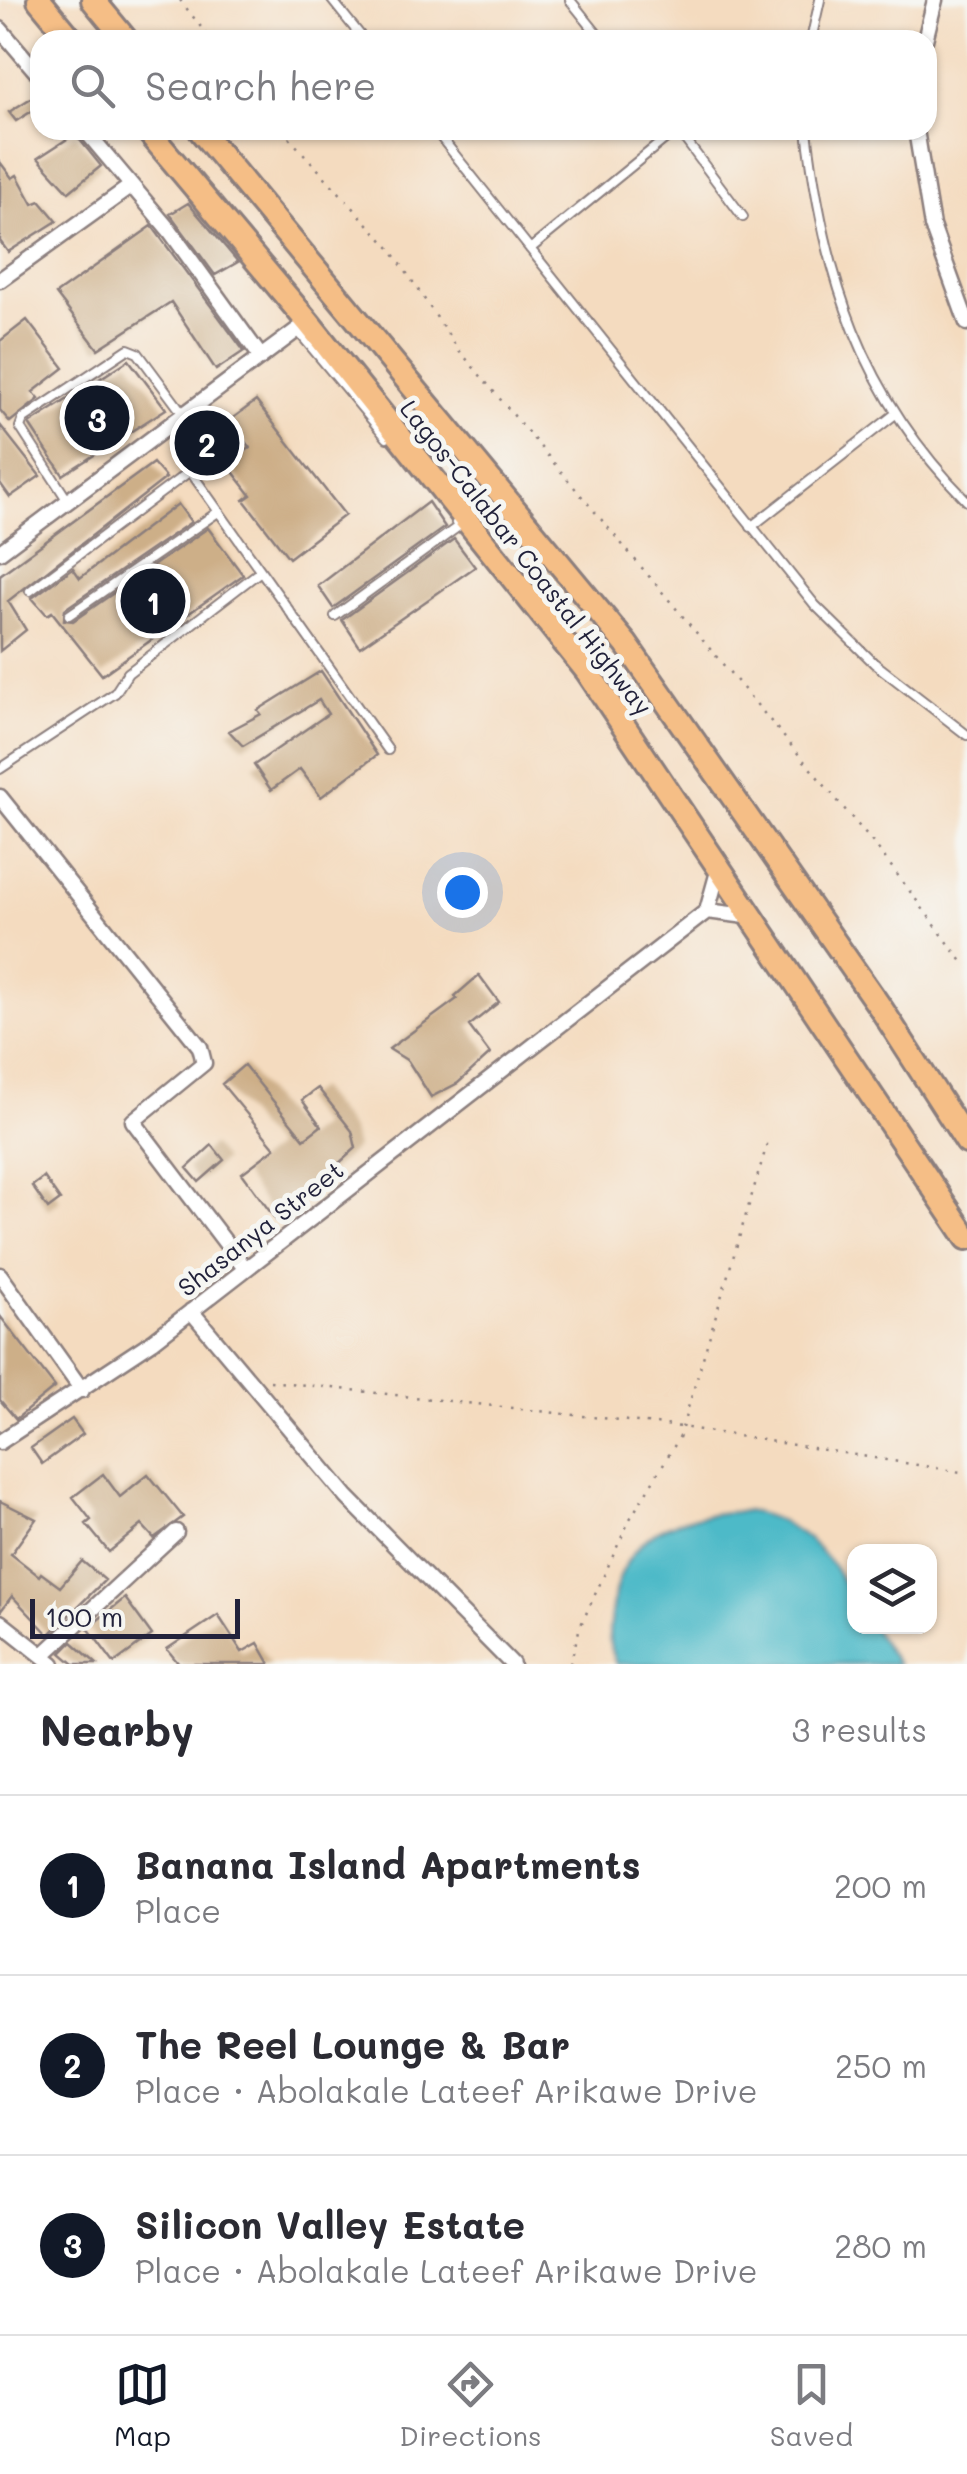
<!DOCTYPE html>
<html lang="en">
<head>
<meta charset="utf-8">
<style>
	:root { --surface:#fff; --page:#f2f2f3; --text:#2b2b33; --muted:#7c7c81; --line:#e1e1e2; --accent:#111827 }
	body { margin:0; font-family:Mali,sans-serif; background:var(--page); color:var(--text) }
	.controls { position:absolute; right:30px; bottom:30px; display:grid; overflow:hidden; border-radius:20px; box-shadow:0 2px 8px #0004 }
	.controls button { width:90px; height:90px; display:grid; place-items:center; padding:0; border:0; border-bottom:2px solid var(--line); background:var(--surface); color:var(--text); font:50px sans-serif }
	.scale { position:absolute; left:30px; bottom:25px; width:210px; box-sizing:border-box; padding-left:10px; border:5px solid #22223b; border-top:0; font-size:28px; line-height:35px; white-space:nowrap; color:#22223b; -webkit-text-stroke:8px #f6f6f2; paint-order:stroke }
	.you { position:absolute; left:462px; top:892px; width:35px; height:35px; margin:-25px; border:8px solid #fff; border-radius:50%; background:#1a73e8; box-shadow:0 0 0 15px #1a73e833 }
	.badge { display:grid; place-items:center; width:65px; height:65px; border-radius:50%; background:var(--accent); color:#fff; font-size:32px; font-weight:700 }
	.pin { position:absolute; translate:-50% -50%; border:5px solid #fff; box-shadow:0 2px 10px #0006 }
	.list { margin:0; padding:0; list-style:none }
	h2 { display:flex; justify-content:space-between; align-items:center; height:130px; margin:0; padding:0 40px; font-size:42px }
	h2 small { font-size:32px; font-weight:400; color:var(--muted) }
	.list li { display:grid; grid-template-columns:65px 1fr auto; gap:30px; align-items:center; box-sizing:border-box; height:180px; padding:0 40px; border-top:2px solid var(--line) }
	.list b { display:block; font-size:38px; white-space:nowrap }
	.list p { margin:0; font-size:32px; white-space:nowrap; color:var(--muted) }
	.list em { font-size:32px; font-style:normal; color:var(--muted) }
	.icon { flex:none; width:55px; height:55px; fill:none; stroke:currentColor; stroke-width:2; stroke-linecap:round; stroke-linejoin:round }
	.map { position:relative; flex:none; width:967px; height:1664px; overflow:hidden }
	.search { position:absolute; background:var(--surface); box-shadow:0 2px 8px #0004; left:30px; right:30px; top:30px; height:110px; display:flex; align-items:center; gap:25px; box-sizing:border-box; padding:0 35px; border-radius:30px; color:var(--muted); font-size:38px }
	.sheet { height:670px; background:var(--surface) }
	nav { display:flex; justify-content:space-around; align-items:center; box-sizing:border-box; height:140px; border-top:2px solid var(--line); background:var(--surface); font-size:28px; color:var(--muted) }
	nav a { display:grid; justify-items:center; gap:5px }
	nav .on { color:var(--accent) }
	.map>svg:first-child { display:block }
	.water { fill:#4dbac8; stroke:#386e82; stroke-width:2.5 }
	.building { fill:#cdaf88 }
	.lines { fill:none; stroke-linecap:round; stroke-linejoin:round }
	.service-casing { stroke:#8b7e7d; stroke-width:12 }
	.minor-casing { stroke:#8b7e7d; stroke-width:19 }
	.trunk-casing { stroke:#8b7e7d; stroke-width:28 }
	.path { stroke:#8b7e7d; stroke-width:2.5; stroke-dasharray:2.5 8; stroke-linecap:butt }
	.service { stroke:#fff; stroke-width:8 }
	.minor { stroke:#fff; stroke-width:14 }
	.trunk { stroke:#f5be86; stroke-width:22 }
	.labels { text-anchor:middle; dominant-baseline:central; stroke-width:10; stroke-linejoin:round; paint-order:stroke }
	.street-label { font-size:25px; fill:#22223b; stroke:#f6f6f2 }
</style>
</head>
<body>
<div class="map">
<svg width="967" height="1664" viewBox="0 0 967 1664">
	<rect width="100%" height="100%" fill="#f6f6f2"/>
	<filter id="ink" filterUnits="userSpaceOnUse"><feTurbulence type="fractalNoise" baseFrequency=".01" numOctaves="2"/><feDisplacementMap in="SourceGraphic" scale="20" xChannelSelector="R" yChannelSelector="G"/><feConvolveMatrix kernelMatrix="1 2 1 2 8 2 1 2 1" color-interpolation-filters="sRGB"/></filter>
	<filter id="wash" filterUnits="userSpaceOnUse"><feTurbulence type="fractalNoise" baseFrequency=".0048" numOctaves="4" result="noise"/><feDisplacementMap in="SourceGraphic" scale="40" xChannelSelector="R" yChannelSelector="G"/><feGaussianBlur stdDeviation="2.25" result="paint"/><feColorMatrix in="noise" values="0 0 0 0 0 0 0 0 0 0 0 0 0 0 0 0 0 1.4 0 .05"/><feComposite in="paint" operator="in"/></filter>
	<g filter="url(#wash)">
		<rect width="100%" height="100%" fill="#f4dbbf"/>
		<!-- water -->
		<path class="water" d="M745,1511C799,1517 854,1571 854,1626L872,1627L897,1664H616C606,1641 609,1628 613,1603C625,1530 678,1514 745,1511Z"/>
		<g id="blocks">
			<!-- building -->
			<path class="building" d="M36,95L40,106L16,121L9,112Z
				M75,134L101,166L69,192L38,158Z
				M0,162L12,178L17,175L33,204L40,201L57,221L8,252L0,241Z
				M188,203L238,262L215,275L170,214Z
				M152,226L244,351L216,370L171,302L98,349L56,294Z
				M27,320L64,368L33,392L39,399L10,422L0,410V341Z
				M129,360L166,409L63,475L29,424Z
				M256,401L345,515L289,558L244,500L251,495L227,464L250,448L229,421Z
				M207,424L225,452L209,465L189,434Z
				M0,425L40,476L10,497L0,483Z
				M153,463L166,478L8,601L26,630L0,651V575Z
				M428,502L445,527L333,608L318,586Z
				M178,504L191,522L65,609L64,620L73,621L208,528L243,575L102,675L52,612L47,615L32,598L73,568L80,578Z
				M454,539L475,567L360,647L342,620Z
				M321,671L377,755L321,797L300,769L271,790L254,765L328,714L319,700L243,746L229,731L261,714L258,710Z
				M479,975L499,1002L469,1026L490,1054L458,1083L431,1097L408,1061L389,1049L457,999L455,996Z
				M244,1065L304,1139L321,1126L302,1100L318,1088L352,1131L356,1148L276,1220L242,1173L275,1148L222,1084Z
				M212,1145L224,1160L199,1182L187,1168Z
				M44,1177L60,1200L48,1209L32,1186Z
				M0,1316L55,1387L16,1419L0,1400Z
				M72,1419L83,1434L42,1464L31,1448Z
				M103,1474L120,1497L148,1474L183,1517L154,1538L142,1525L109,1552L86,1524L91,1520L73,1497Z
				M0,1501L36,1519L11,1554L39,1576L41,1573L60,1587L82,1561L105,1580L49,1635L12,1596L0,1612Z
				M125,1598L152,1635L114,1663L88,1628Z
				M218,1615L242,1652L258,1643L270,1664H179L167,1649Z
				M72,1642L97,1664H74L61,1653Z"/>
		</g>
	</g>
	<g filter="url(#ink)">
		<use href="#blocks" fill-opacity="0" stroke="#8b7e7d" stroke-width="2.5"/>
		<g class="lines">
			<!-- service casing -->
			<g class="service-casing">
				<path id="service" d="M332,0L364,40
					M570,0L602,40
					M811,40L820,0
					M435,130L815,605L874,663L967,735
					M678,130L743,217
					M685,130H746
					M807,130C824,276 861,394 967,501
					M530,249L676,130
					M297,330L387,438
					M174,422L178,445L190,471L388,750
					M68,501L20,427L23,419L128,349L138,353L184,415
					M751,527L894,415
					M30,591L190,471
					M69,615L218,512
					M335,616L459,526L456,523
					M0,769L115,693L128,673L258,573"/>
			</g>
			<!-- minor casing -->
			<g class="minor-casing">
				<path id="minor" d="M0,29L40,76
					M925,40L935,0
					M85,130L170,231L261,357
					M916,130L932,226L967,323
					M0,280L131,186
					M0,552L297,330
					M0,797L200,1047L204,1063L133,1121L244,1267
					M707,911L719,868
					M0,1275L82,1390
					M191,1311L347,1497L512,1664
					M0,1442L153,1341L707,911L754,917
					M0,1622L53,1664
					M43,1655L176,1532"/>
			</g>
			<!-- trunk casing -->
			<g class="trunk-casing">
				<path id="trunk" d="M39,0L72,40
					M93,0L126,40
					M147,130L308,322L587,671L967,1238
					M200,130L626,644L882,1010L967,1142"/>
			</g>
			<!-- path -->
			<path class="path" d="M180,0L211,40
				M282,130L390,248L458,349L879,850L964,964
				M270,1381L682,1427L967,1473
				M570,1664L580,1627L630,1519L679,1438L769,1138"/>
			<!-- service -->
			<use href="#service" class="service"/>
			<!-- minor -->
			<use href="#minor" class="minor"/>
			<!-- trunk -->
			<use href="#trunk" class="trunk"/>
		</g>
	</g>
	<g class="labels">
		<!-- street labels -->
		<g class="street-label">
			<text transform="translate(527 557) rotate(52)">Lagos-Calabar Coastal Highway</text>
			<text transform="translate(260 1228) rotate(-38)">Shasanya Street</text>
		</g>
	</g>
</svg>
<div class="controls">
<button><svg class="icon" aria-label="layers" viewBox="0 0 24 24"><path d="M12 4l9 5-9 5-9-5zM3 14l9 5 9-5"/></svg></button>
</div>
<div class="scale">100 m</div>
<div class="you"></div>
<div class="pin badge" style="left:153px;top:601px">1</div>
<div class="pin badge" style="left:207px;top:443px">2</div>
<div class="pin badge" style="left:97px;top:418px">3</div>
<div class="search"><svg class="icon" aria-label="search" viewBox="0 0 24 24"><circle cx="10" cy="10" r="6"/><path d="M15 15l6 6"/></svg>Search here</div>
</div>
<section class="sheet">
<h2>Nearby<small>3 results</small></h2>
<ul class="list">
<li><span class="badge">1</span><div><b>Banana Island Apartments</b><p>Place</p></div><em>200 m</em></li>
<li><span class="badge">2</span><div><b>The Reel Lounge &amp; Bar</b><p>Place · Abolakale Lateef Arikawe Drive</p></div><em>250 m</em></li>
<li><span class="badge">3</span><div><b>Silicon Valley Estate</b><p>Place · Abolakale Lateef Arikawe Drive</p></div><em>280 m</em></li>
</ul>
</section>
<nav>
<a class="on"><svg class="icon" aria-label="map" viewBox="0 0 24 24"><path d="M3 6l6-2 6 2 6-2v14l-6 2-6-2-6 2zM9 4v14M15 6v14"/></svg>Map</a>
<a><svg class="icon" aria-label="directions" viewBox="0 0 24 24"><path d="M12 3l9 9-9 9-9-9zM9 14v-3h6M13 9l2 2-2 2"/></svg>Directions</a>
<a><svg class="icon" aria-label="saved" viewBox="0 0 24 24"><path d="M7 4h10v16l-5-4-5 4z"/></svg>Saved</a>
</nav>
</body>
</html>
